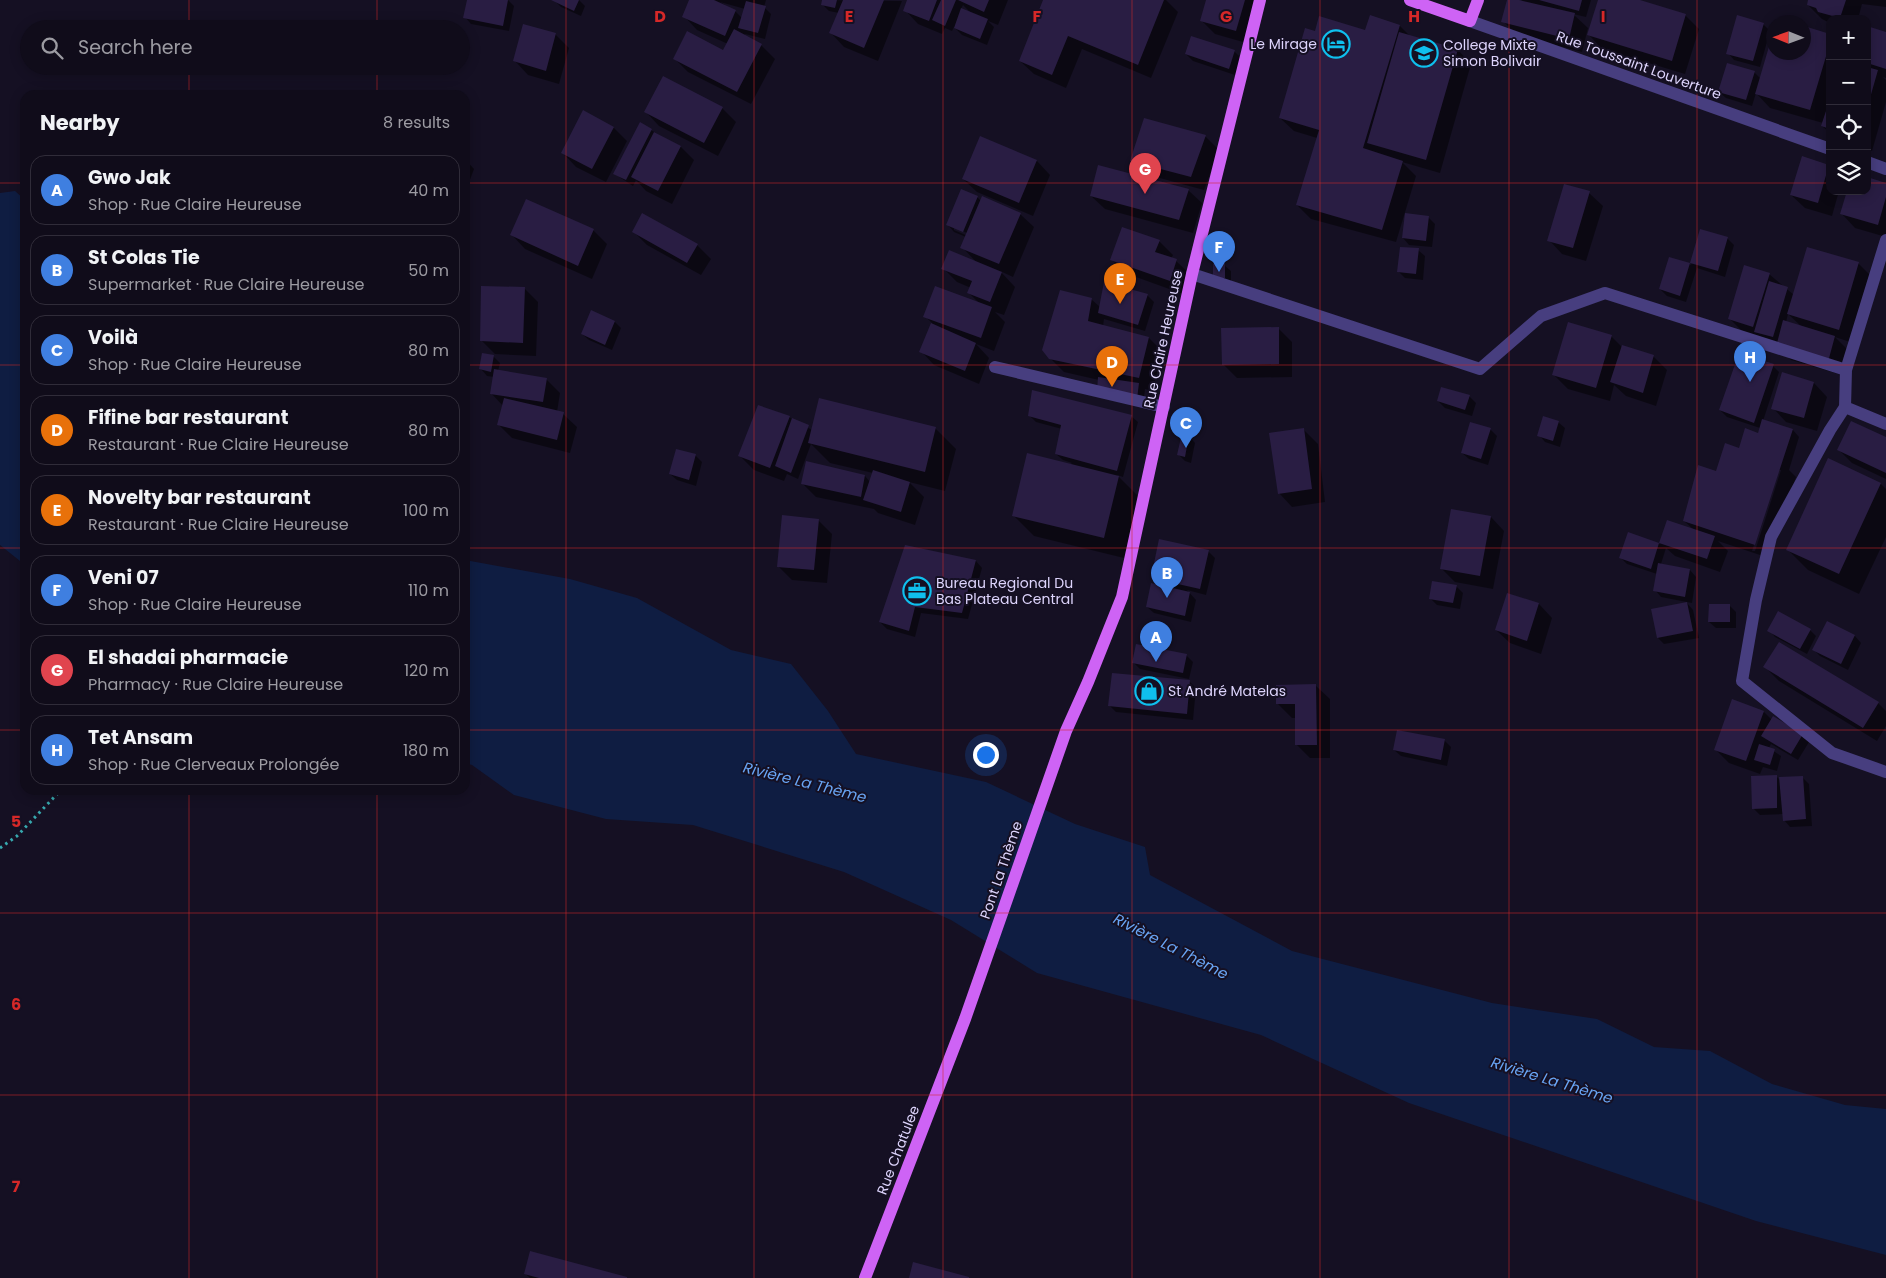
<!DOCTYPE html>
<html lang="en">
<head>
<meta charset="utf-8">
<style>
	:root { --surface:#100c1a; --page:#191523; --text:#f1f3f6; --muted:#9c9ba2; --line:#302c39; --accent:#b45309 }
	body { margin:0; font-family:Poppins,sans-serif; background:var(--page); color:var(--text) }
	.controls { position:absolute; right:15px; top:15px; display:grid; overflow:hidden; border-radius:10px; box-shadow:0 2px 12px #0003 }
	.controls button { width:45px; height:45px; display:grid; place-items:center; padding:0; border:0; border-bottom:1px solid var(--line); background:var(--surface); color:var(--text); font:25px sans-serif }
	.compass { position:absolute; left:1766px; top:15px; width:45px; height:45px; border-radius:50%; background:var(--surface); box-shadow:0 2px 12px #0003; rotate:271deg }
	.you { position:absolute; left:985px; top:754px; width:18px; height:18px; margin:-12px; border:4px solid #fff; border-radius:50%; background:#1a73e8; box-shadow:0 0 0 8px #1a73e833 }
	.badge { display:grid; place-items:center; width:32px; height:32px; border-radius:50%; background:var(--accent); color:#fff; font-size:16px; font-weight:700 }
	.pin { position:absolute; translate:-50% -41px; filter:drop-shadow(0 1px 2px #0008) }
	.pin::after { content:''; position:absolute; top:26px; width:18px; height:15px; background:inherit; clip-path:polygon(0 0,100% 0,50% 100%) }
	.list { margin:0; padding:0; list-style:none }
	h2 { display:flex; justify-content:space-between; align-items:center; height:65px; margin:0; padding:0 20px; font-size:21px }
	h2 small { font-size:16px; font-weight:400; color:var(--muted) }
	.list li { display:grid; grid-template-columns:32px 1fr auto; gap:15px; align-items:center; box-sizing:border-box; height:70px; margin:0 10px 10px; padding:0 10px; border:1px solid var(--line); border-radius:15px }
	.list b { display:block; font-size:19px; white-space:nowrap }
	.list p { margin:0; font-size:16px; white-space:nowrap; color:var(--muted) }
	.list em { font-size:16px; font-style:normal; color:var(--muted) }
	.icon { flex:none; width:28px; height:28px; fill:none; stroke:currentColor; stroke-width:2; stroke-linecap:round; stroke-linejoin:round }
	.map { position:relative; flex:none; width:1886px; height:1278px; overflow:hidden }
	.search { position:absolute; background:var(--surface); box-shadow:0 2px 12px #0003; left:20px; top:20px; width:450px; height:55px; display:flex; align-items:center; gap:12px; box-sizing:border-box; padding:0 18px; border-radius:28px; color:var(--muted); font-size:19px }
	.panel { position:absolute; background:var(--surface); box-shadow:0 2px 12px #0003; left:20px; top:90px; width:450px; height:705px; border-radius:15px }
	.map>svg:first-child { display:block }
	.water { fill:#0f1d42 }
	.shadow { fill:#0007; fill-rule:evenodd }
	.building { fill:#291d43 }
	.lines { fill:none; stroke-linecap:round; stroke-linejoin:round }
	.path { stroke:#37a8ae; stroke-width:3; stroke-dasharray:2.5 4; stroke-linecap:butt }
	.minor { stroke:#473e7f; stroke-width:12 }
	.major { stroke:#ce63f5; stroke-width:12 }
	.grid { fill:none; stroke:#d62828; stroke-width:1; stroke-opacity:0.55 }
	.labels { text-anchor:middle; dominant-baseline:central; stroke-width:4; stroke-linejoin:round; paint-order:stroke }
	.poi-label { font-size:14px; fill:#ddd4fc; stroke:#151023; text-anchor:start }
	.street-label { font-size:14px; fill:#ddd4fc; stroke:#151023 }
	.water-label { font-size:15px; font-style:italic; fill:#69a5f5; stroke:#151023 }
	.grid-label { font-size:16px; text-anchor:middle; font-weight:bold; fill:#d62828; stroke:#151023; stroke-width:4; stroke-linejoin:round; paint-order:stroke }
</style>
</head>
<body>
<div class="map">
<svg width="1886" height="1278" viewBox="0 0 1886 1278">
	<rect width="100%" height="100%" fill="#151023"/>
	<!-- water -->
	<path class="water" d="M15,191L25,200V565L0,545V193Z
		M465,560L570,579L637,598L731,650L791,664L828,711L856,754L986,782L1075,824L1145,847L1150,875L1292,951L1492,1003L1597,1019L1654,1047L1710,1051L1772,1084L1845,1105L1886,1109V1255L1756,1221L1409,1103L1261,1035L1037,973L951,920L844,872L693,825L606,819L514,795L472,765L465,763Z"/>
	<!-- shadow -->
	<path class="shadow" d="M468,0H508L514,6L509,31L471,24L465,17Z
		M554,0H579L585,6L581,16L561,7Z
		M691,0H766L764,7L771,14L765,39L745,34L744,36L761,45L775,59L751,104L688,72L674,58L724,51L728,44L697,30L684,16ZM720,2L745,9L742,18L735,11Z
		M823,0L902,1L878,61L844,47L831,33L839,13L829,11L822,4Z
		M909,0H1008L998,25L988,21L994,27L987,45L962,35L954,27L952,31L945,28L942,34L918,24L905,10ZM963,5L972,14L961,9Z
		M1045,0H1166L1178,12L1151,78L1082,49L1066,88L1034,74L1020,61Z
		M1207,0H1262L1250,44L1215,34L1202,21Z
		M1508,0L1523,2L1521,0H1591L1586,17L1573,14L1588,28L1582,52L1517,35L1503,21Z
		M1599,0H1636L1685,15L1699,29L1685,74L1602,49L1589,35Z
		M1809,0H1886V7L1862,4L1858,19H1830V23L1822,19L1808,5Z
		M1370,17L1400,26L1410,36L1458,50L1471,64L1440,173L1402,162L1416,176L1396,242L1311,219L1297,205L1317,138L1294,131L1280,118L1316,33L1366,32Z
		M1763,24L1770,31L1760,67L1734,60L1728,53Z
		M1804,27L1830,35V133L1822,126L1823,123L1770,108L1756,93L1752,106L1726,98L1719,92L1754,72L1761,79L1774,36V52H1804Z
		M1867,28L1886,33V78L1883,77L1886,80V102L1872,151L1867,149Z
		M555,34L569,48L559,84L528,75L515,61Z
		M1234,51L1241,58L1235,75L1193,61L1186,54Z
		M663,77L722,108L736,122L718,156L659,126L646,112Z
		M584,112L614,128L627,141L606,182L576,167L563,153Z
		M1144,119L1206,137L1219,150L1204,190L1145,174L1132,160Z
		M640,124L681,147L694,160L672,204L646,191L636,180L633,186L615,174Z
		M465,159L474,169L465,193Z
		M1037,161L1050,175L1033,216L977,192L963,179Z
		M1829,166L1830,191H1839L1832,216L1805,208L1791,195Z
		M1886,184V237L1855,228L1842,214L1867,191Z
		M1188,190L1202,203L1193,233L1105,209L1091,196Z
		M1589,193L1603,206L1586,261L1562,254L1549,240Z
		M977,197L981,201L1020,214L1034,227L1013,277L1000,271L1015,287L1004,315L995,312L1005,322L994,351L976,344L989,358L979,384L934,365L921,351L932,323L925,316L980,304L969,293L971,288L957,282L943,268L978,264L962,247L966,237L954,232L948,225ZM954,227L969,234L968,236L954,230Z
		M1428,217L1435,224L1432,247L1409,245L1403,238Z
		M593,230L607,244L592,279L525,249L512,235Z
		M633,231L697,245L711,259L701,275L647,245Z
		M1700,231L1727,238L1734,245L1725,277L1697,268L1686,302L1667,296L1660,289L1689,264L1691,265Z
		M1159,241L1173,255L1171,259L1176,261L1190,274L1183,294L1125,273L1112,260Z
		M1418,250L1425,256L1423,280L1405,278L1399,272Z
		M1858,263L1872,277L1853,343L1835,337L1849,351L1842,375L1791,360L1777,346L1744,333L1730,319L1769,274L1794,295ZM1788,314L1802,327L1786,322Z
		M1224,265L1231,271V284H1221Z
		M524,288L538,302L536,356L495,354L481,340Z
		M1147,295L1154,302L1145,331L1104,319L1103,326L1149,338L1163,352L1152,391L1145,389L1143,405L1099,380L1064,372L1050,358L1091,299L1100,307Z
		M592,312L615,322L621,328L612,350L589,340L582,334Z
		M1278,328L1292,342V377L1237,378L1223,364Z
		M1611,336L1623,348L1653,356L1667,370L1656,406L1626,396L1614,385L1610,401L1568,389L1554,375Z
		M493,356L500,363L498,371L546,379L560,393L557,412L563,414L577,427L570,453L512,438L499,425L503,406L491,393L494,377L487,376L481,369Z
		M1773,366L1779,372L1763,421L1793,430L1799,437L1789,470L1796,477L1769,558L1718,541L1728,551L1720,572L1675,556L1666,548L1661,564L1690,570L1696,577L1692,603L1661,597L1655,590L1657,574L1627,564L1621,558L1628,534L1660,544L1668,521L1694,530L1684,521L1717,473L1758,434L1760,428L1727,417L1720,410ZM1779,470H1781L1755,551H1752Z
		M1814,383L1827,397L1817,431L1786,422L1773,408Z
		M1469,396L1476,403L1472,416L1445,408L1438,401Z
		M1030,416H1131L1138,422L1123,477L1117,475L1139,497L1124,558L1034,536L1013,515L1072,463L1063,460L1056,454L1062,429L1036,422Z
		M789,417L812,430L935,428L956,449L945,491L909,482L924,497L915,525L878,513L874,509L816,497L802,483L865,476L870,482L873,473L830,463L811,444L798,479L787,474L784,481L754,470L740,456Z
		M1558,422L1565,428L1560,447L1545,442L1539,435Z
		M1490,429L1497,436L1488,465L1469,459L1462,453Z
		M1304,430L1318,444L1325,502L1292,507L1279,493Z
		M1189,436L1195,443L1191,463L1185,461L1179,455Z
		M1886,439V479L1852,463L1839,450Z
		M676,450L696,456L702,462L696,486L677,480L670,474Z
		M1829,460L1881,484L1886,489V537L1859,594L1808,570L1787,549Z
		M1491,517L1504,531L1493,589L1455,582L1441,568Z
		M818,520L832,534L827,583L792,580L778,566Z
		M905,547L976,561L982,568L968,619L921,613L915,637L887,629L880,622Z
		M1208,551L1215,558L1206,595L1187,590L1196,600L1191,622L1154,613L1147,607L1161,586L1152,577Z
		M1456,586L1463,593L1460,609L1437,605L1430,598Z
		M1508,594L1539,604L1552,618L1541,654L1510,643L1496,630Z
		M1687,603L1693,610L1699,638L1664,644L1658,638Z
		M1729,605L1736,612V628H1716L1709,622Z
		M1828,623L1855,636L1861,643L1848,670L1820,656L1814,650Z
		M1769,630H1810L1816,636L1807,654L1775,637Z
		M1186,655L1193,662L1189,679L1140,669L1133,662Z
		M1765,667L1878,703L1886,711V726L1877,741L1779,681Z
		M1189,681L1196,688L1193,720L1116,712L1110,706Z
		M1316,686L1330,699V758H1310L1296,744V718H1292L1278,704Z
		M1764,712L1772,720L1802,735L1809,742L1798,760L1771,744L1769,748L1781,756L1777,771L1763,767L1760,774L1729,763L1715,749Z
		M1444,740L1451,747L1447,766L1401,756L1394,750Z
		M1776,776L1781,781L1802,777L1809,784L1812,826L1790,827L1784,820L1783,814L1760,815L1753,808Z
		M525,1273L625,1278H530Z"/>
	<!-- building -->
	<path class="building" d="M467,0H508L503,26L463,18Z
		M551,0H579L574,11Z
		M689,0H714L736,10L725,36L682,17Z
		M822,0H837L835,8L821,5Z
		M843,0H884L864,48L829,33Z
		M907,0H937L929,21L903,11Z
		M941,0H956L945,26L932,20Z
		M958,0H989L984,12Z
		M1043,0H1164L1138,65L1068,36L1052,75L1019,61Z
		M1206,0H1245L1236,31L1200,21Z
		M1507,0H1519L1575,13L1569,39L1501,22Z
		M1539,0H1582L1579,11Z
		M1598,0H1640L1686,14L1672,61L1587,35Z
		M1808,0H1846L1840,18L1818,12L1816,8L1807,5Z
		M746,1L766,6L758,33L738,28Z
		M961,8L988,19L980,39L954,28Z
		M1370,15L1400,25L1363,148L1403,161L1382,230L1296,205L1319,130L1279,118L1305,28L1315,31L1319,16L1365,30Z
		M1737,15L1764,23L1753,61L1726,54Z
		M1777,18L1791,22H1776Z
		M523,24L556,33L546,71L513,61Z
		M1804,26L1830,34V43L1810,110L1755,94L1773,33L1774,52H1804Z
		M1867,26L1886,32V69L1867,63Z
		M734,29L762,44L737,92L673,59L687,31L723,50Z
		M1399,32L1458,49L1426,160L1367,143Z
		M1191,36L1235,50L1229,69L1185,54Z
		M1727,63L1755,71L1746,100L1718,92Z
		M1867,67L1878,70L1868,105H1867Z
		M663,76L723,107L704,143L644,112Z
		M1830,99V129L1821,126Z
		M583,110L614,127L592,169L561,153Z
		M1144,118L1206,135L1191,177L1130,161Z
		M640,122L652,129L626,180L613,174Z
		M654,132L681,146L658,191L631,177Z
		M980,136L1037,160L1019,203L962,179Z
		M1802,156L1829,165L1818,203L1790,195Z
		M1098,165L1189,189L1179,220L1090,196Z
		M1867,177L1886,183V197L1878,225L1840,214L1847,191H1867Z
		M1564,184L1590,191L1573,248L1547,241Z
		M961,189L978,196L963,232L946,225Z
		M982,196L1021,213L999,264L960,248Z
		M526,199L594,229L578,266L510,235Z
		M642,213L698,244L687,263L632,232Z
		M1405,213L1429,216L1426,241L1402,238Z
		M1122,227L1160,240L1155,252L1177,259L1170,281L1110,260Z
		M1700,229L1728,237L1718,271L1690,263Z
		M1400,247L1419,248L1416,274L1397,272Z
		M1807,247L1859,262L1839,330L1787,314Z
		M949,250L1002,272L990,302L967,293L972,281L941,269Z
		M1669,257L1690,263L1680,296L1659,289Z
		M1225,263V278H1213V264Z
		M1744,265L1770,273L1753,327L1728,319Z
		M1769,281L1788,287L1773,337L1754,332Z
		M1104,282L1148,294L1138,325L1098,313Z
		M481,286L525,287L523,343L480,341Z
		M935,286L992,307L981,338L923,317Z
		M1060,290L1092,298L1088,321L1149,337L1139,378L1049,359L1042,350Z
		M591,310L615,321L605,345L581,334Z
		M1783,320L1835,336L1828,362L1776,347Z
		M1568,322L1612,335L1596,388L1552,375Z
		M931,323L976,343L965,371L919,352Z
		M1279,327V364L1222,365L1221,328Z
		M1622,345L1654,355L1643,393L1610,382Z
		M482,353L494,355L491,372L479,369Z
		M1739,353L1774,364L1754,423L1719,410Z
		M494,369L547,378L543,402L490,394Z
		M1782,372L1814,382L1804,418L1771,409Z
		M1098,377L1139,383L1137,399L1097,391Z
		M1441,387L1470,395L1465,410L1437,401Z
		M1032,390L1132,415L1117,471L1055,454L1061,425L1028,416Z
		M504,398L564,412L557,440L497,425Z
		M819,398L936,427L925,472L808,443Z
		M758,405L790,416L770,468L738,456Z
		M1543,416L1559,421L1553,441L1537,436Z
		M792,418L809,425L791,473L775,466Z
		M1762,419L1793,429L1755,545L1683,521L1698,465L1716,471L1725,443L1739,448L1745,428L1758,433Z
		M1851,421L1886,437V473L1837,450Z
		M1470,422L1491,428L1481,459L1461,453Z
		M1304,428L1312,489L1278,494L1269,433Z
		M1182,433L1189,435L1185,457L1177,455Z
		M676,449L696,454L689,480L669,474Z
		M1027,453L1119,476L1104,538L1012,516Z
		M1828,458L1881,483L1839,574L1786,550Z
		M806,461L865,475L861,497L801,484Z
		M873,470L910,482L901,512L863,500Z
		M1451,509L1491,516L1480,576L1440,569Z
		M782,515L819,519L814,570L777,567Z
		M1667,520L1715,536L1707,559L1659,543L1651,569L1619,558L1628,532L1659,543Z
		M1159,539L1209,550L1200,589L1151,578Z
		M905,545L976,560L962,613L915,607L909,631L879,622Z
		M1658,563L1690,569L1685,597L1653,591Z
		M1432,581L1457,585L1453,603L1429,599Z
		M1151,583L1190,592L1185,616L1146,607Z
		M1507,593L1539,603L1527,641L1495,630Z
		M1687,602L1693,631L1657,638L1651,609Z
		M1709,604H1730V622H1708Z
		M1778,611L1811,629L1800,649L1767,631Z
		M1827,621L1855,635L1841,664L1812,650Z
		M1779,642L1879,702L1863,728L1763,667Z
		M1136,644L1187,654L1183,673L1132,663Z
		M1112,673L1190,680L1187,714L1108,706Z
		M1316,684L1317,745H1295V704H1276V685Z
		M1732,699L1764,711L1746,761L1714,750Z
		M1773,716L1803,734L1791,754L1761,736Z
		M1397,730L1445,739L1441,760L1393,750Z
		M1759,744L1775,749L1770,765L1754,760Z
		M1777,775V808L1752,809L1751,776Z
		M1803,776L1806,819L1783,821L1779,777Z
		M530,1251L627,1277V1278H539L524,1274Z
		M913,1262L969,1277V1278H909Z"/>
	<g class="lines">
		<!-- path -->
		<path class="path" d="M0,848L17,836L61,790"/>
		<!-- minor -->
		<path class="minor" d="M1470,21L1830,149
			M1867,162L1886,169
			M1886,240L1846,370L1845,407L1830,430L1771,537L1756,600L1742,681L1832,753L1886,772
			M1192,274L1480,369L1541,316L1605,293L1846,370
			M995,367L1164,407
			M1845,407L1886,424"/>
		<!-- major -->
		<path class="major" d="M1410,0L1470,21L1478,0
			M865,1278L965,1019L1066,731L1088,682L1122,597L1192,274L1260,0"/>
	</g>
	<!-- grid -->
	<path class="grid" d="M189,0V29M377,0V29M566,0V1278M754,0V1278M943,0V1278M1132,0V1278M1320,0V1278M1509,0V1278M1697,0V1278M189,66V95M377,66V95M0,183H25M465,183H1830M1867,183H1886M0,365H25M465,365H1886M0,548H25M465,548H1886M0,730H25M465,730H1886M189,790V1278M377,790V1278M0,913H1886M0,1095H1886"/>
	<!-- icons -->
	<defs>
		<g id="hotel-ring" transform="scale(1.4375)"><circle r="9.5" fill="#151023" stroke="#0fbfed" stroke-width="1.5"/><path d="M-6-4.5h1.5V1H6V5H4.5V3h-9V5H-6ZM-4 0a1.8 1.8 0 1 1 3.6 0ZM.5 0V-2.5h3Q6-2.5 6 0Z" fill="#0fbfed"/></g>
		<g id="school-ring" transform="scale(1.4375)"><circle r="9.5" fill="#151023" stroke="#0fbfed" stroke-width="1.5"/><path d="M0-5L7-2L0 1L-7-2ZM-4 1L0 2.5L4 1V4Q0 6-4 4Z" fill="#0fbfed"/></g>
		<g id="office-ring" transform="scale(1.4375)"><circle r="9.5" fill="#151023" stroke="#0fbfed" stroke-width="1.5"/><path d="M-6-3h4V-5.5h4V-3h4V5H-6ZM-1-4.5V-3h2v-1.5ZM-6 0V1H6V0Z" fill="#0fbfed"/></g>
		<g id="shop-ring" transform="scale(1.4375)"><circle r="9.5" fill="#151023" stroke="#0fbfed" stroke-width="1.5"/><path d="M-5-2.5h2.3a2.7 3.5 0 0 1 5.4 0H5L5.5 6h-11ZM-1.5-2.5h3a1.5 2.3 0 0 0-3 0Z" fill="#0fbfed"/></g>
	</defs>
	<g fill-rule="evenodd">
		<use href="#hotel-ring" x="1336" y="44"/>
		<use href="#school-ring" x="1424" y="53"/>
		<use href="#office-ring" x="917" y="591"/>
		<use href="#shop-ring" x="1149" y="691"/>
	</g>
	<g class="labels">
		<!-- poi labels -->
		<g class="poi-label">
			<text x="1317" y="44" text-anchor="end">Le Mirage</text>
			<text x="1443" y="45">College Mixte<tspan x="1443" dy="16">Simon Bolivair</tspan></text>
			<text x="936" y="583">Bureau Regional Du<tspan x="936" dy="16">Bas Plateau Central</tspan></text>
			<text x="1168" y="691">St André Matelas</text>
		</g>
		<!-- street labels -->
		<g class="street-label">
			<text transform="translate(1639 65) rotate(20)">Rue Toussaint Louverture</text>
			<text transform="translate(1163 339) rotate(-78)">Rue Claire Heureuse</text>
			<text transform="translate(1001 870) rotate(-71)">Pont La Thème</text>
			<text transform="translate(898 1150) rotate(-69)">Rue Chatulee</text>
		</g>
		<!-- water labels -->
		<g class="water-label">
			<text transform="translate(805 782) rotate(14)">Rivière La Thème</text>
			<text transform="translate(1171 946) rotate(27)">Rivière La Thème</text>
			<text transform="translate(1552 1080) rotate(17)">Rivière La Thème</text>
		</g>
	</g>
	<g class="grid-label">
		<text x="660" y="22">D</text>
		<text x="849" y="22">E</text>
		<text x="1037" y="22">F</text>
		<text x="1226" y="22">G</text>
		<text x="1414" y="22">H</text>
		<text x="1603" y="22">I</text>
		<text x="16" y="827">5</text>
		<text x="16" y="1010">6</text>
		<text x="16" y="1192">7</text>
	</g>
</svg>
<div class="controls">
<button>+</button>
<button>−</button>
<button><svg class="icon" aria-label="locate" viewBox="0 0 24 24"><circle cx="12" cy="12" r="6"/><path d="M12 2v4M12 18v4M2 12h4M18 12h4"/></svg></button>
<button><svg class="icon" aria-label="layers" viewBox="0 0 24 24"><path d="M12 4l9 5-9 5-9-5zM3 14l9 5 9-5"/></svg></button>
</div>
<svg class="compass" viewBox="-18 -18 36 36"><path d="M0-13l5 13h-10z" fill="#e53935"/><path d="M0 13l5-13h-10z" fill="#9c9ba2"/></svg>
<div class="you"></div>
<div class="pin badge" style="left:1156px;top:662px;background:#3f7fe0">A</div>
<div class="pin badge" style="left:1167px;top:598px;background:#3f7fe0">B</div>
<div class="pin badge" style="left:1186px;top:448px;background:#3f7fe0">C</div>
<div class="pin badge" style="left:1112px;top:387px;background:#e8710a">D</div>
<div class="pin badge" style="left:1120px;top:304px;background:#e8710a">E</div>
<div class="pin badge" style="left:1219px;top:272px;background:#3f7fe0">F</div>
<div class="pin badge" style="left:1145px;top:194px;background:#e0444e">G</div>
<div class="pin badge" style="left:1750px;top:382px;background:#3f7fe0">H</div>
<div class="search"><svg class="icon" aria-label="search" viewBox="0 0 24 24"><circle cx="10" cy="10" r="6"/><path d="M15 15l6 6"/></svg>Search here</div>
<section class="panel">
<h2>Nearby<small>8 results</small></h2>
<ul class="list">
<li><span class="badge" style="background:#3f7fe0">A</span><div><b>Gwo Jak</b><p>Shop · Rue Claire Heureuse</p></div><em>40 m</em></li>
<li><span class="badge" style="background:#3f7fe0">B</span><div><b>St Colas Tie</b><p>Supermarket · Rue Claire Heureuse</p></div><em>50 m</em></li>
<li><span class="badge" style="background:#3f7fe0">C</span><div><b>Voilà</b><p>Shop · Rue Claire Heureuse</p></div><em>80 m</em></li>
<li><span class="badge" style="background:#e8710a">D</span><div><b>Fifine bar restaurant</b><p>Restaurant · Rue Claire Heureuse</p></div><em>80 m</em></li>
<li><span class="badge" style="background:#e8710a">E</span><div><b>Novelty bar restaurant</b><p>Restaurant · Rue Claire Heureuse</p></div><em>100 m</em></li>
<li><span class="badge" style="background:#3f7fe0">F</span><div><b>Veni 07</b><p>Shop · Rue Claire Heureuse</p></div><em>110 m</em></li>
<li><span class="badge" style="background:#e0444e">G</span><div><b>El shadai pharmacie</b><p>Pharmacy · Rue Claire Heureuse</p></div><em>120 m</em></li>
<li><span class="badge" style="background:#3f7fe0">H</span><div><b>Tet Ansam</b><p>Shop · Rue Clerveaux Prolongée</p></div><em>180 m</em></li>
</ul>
</section>
</div>
</body>
</html>
